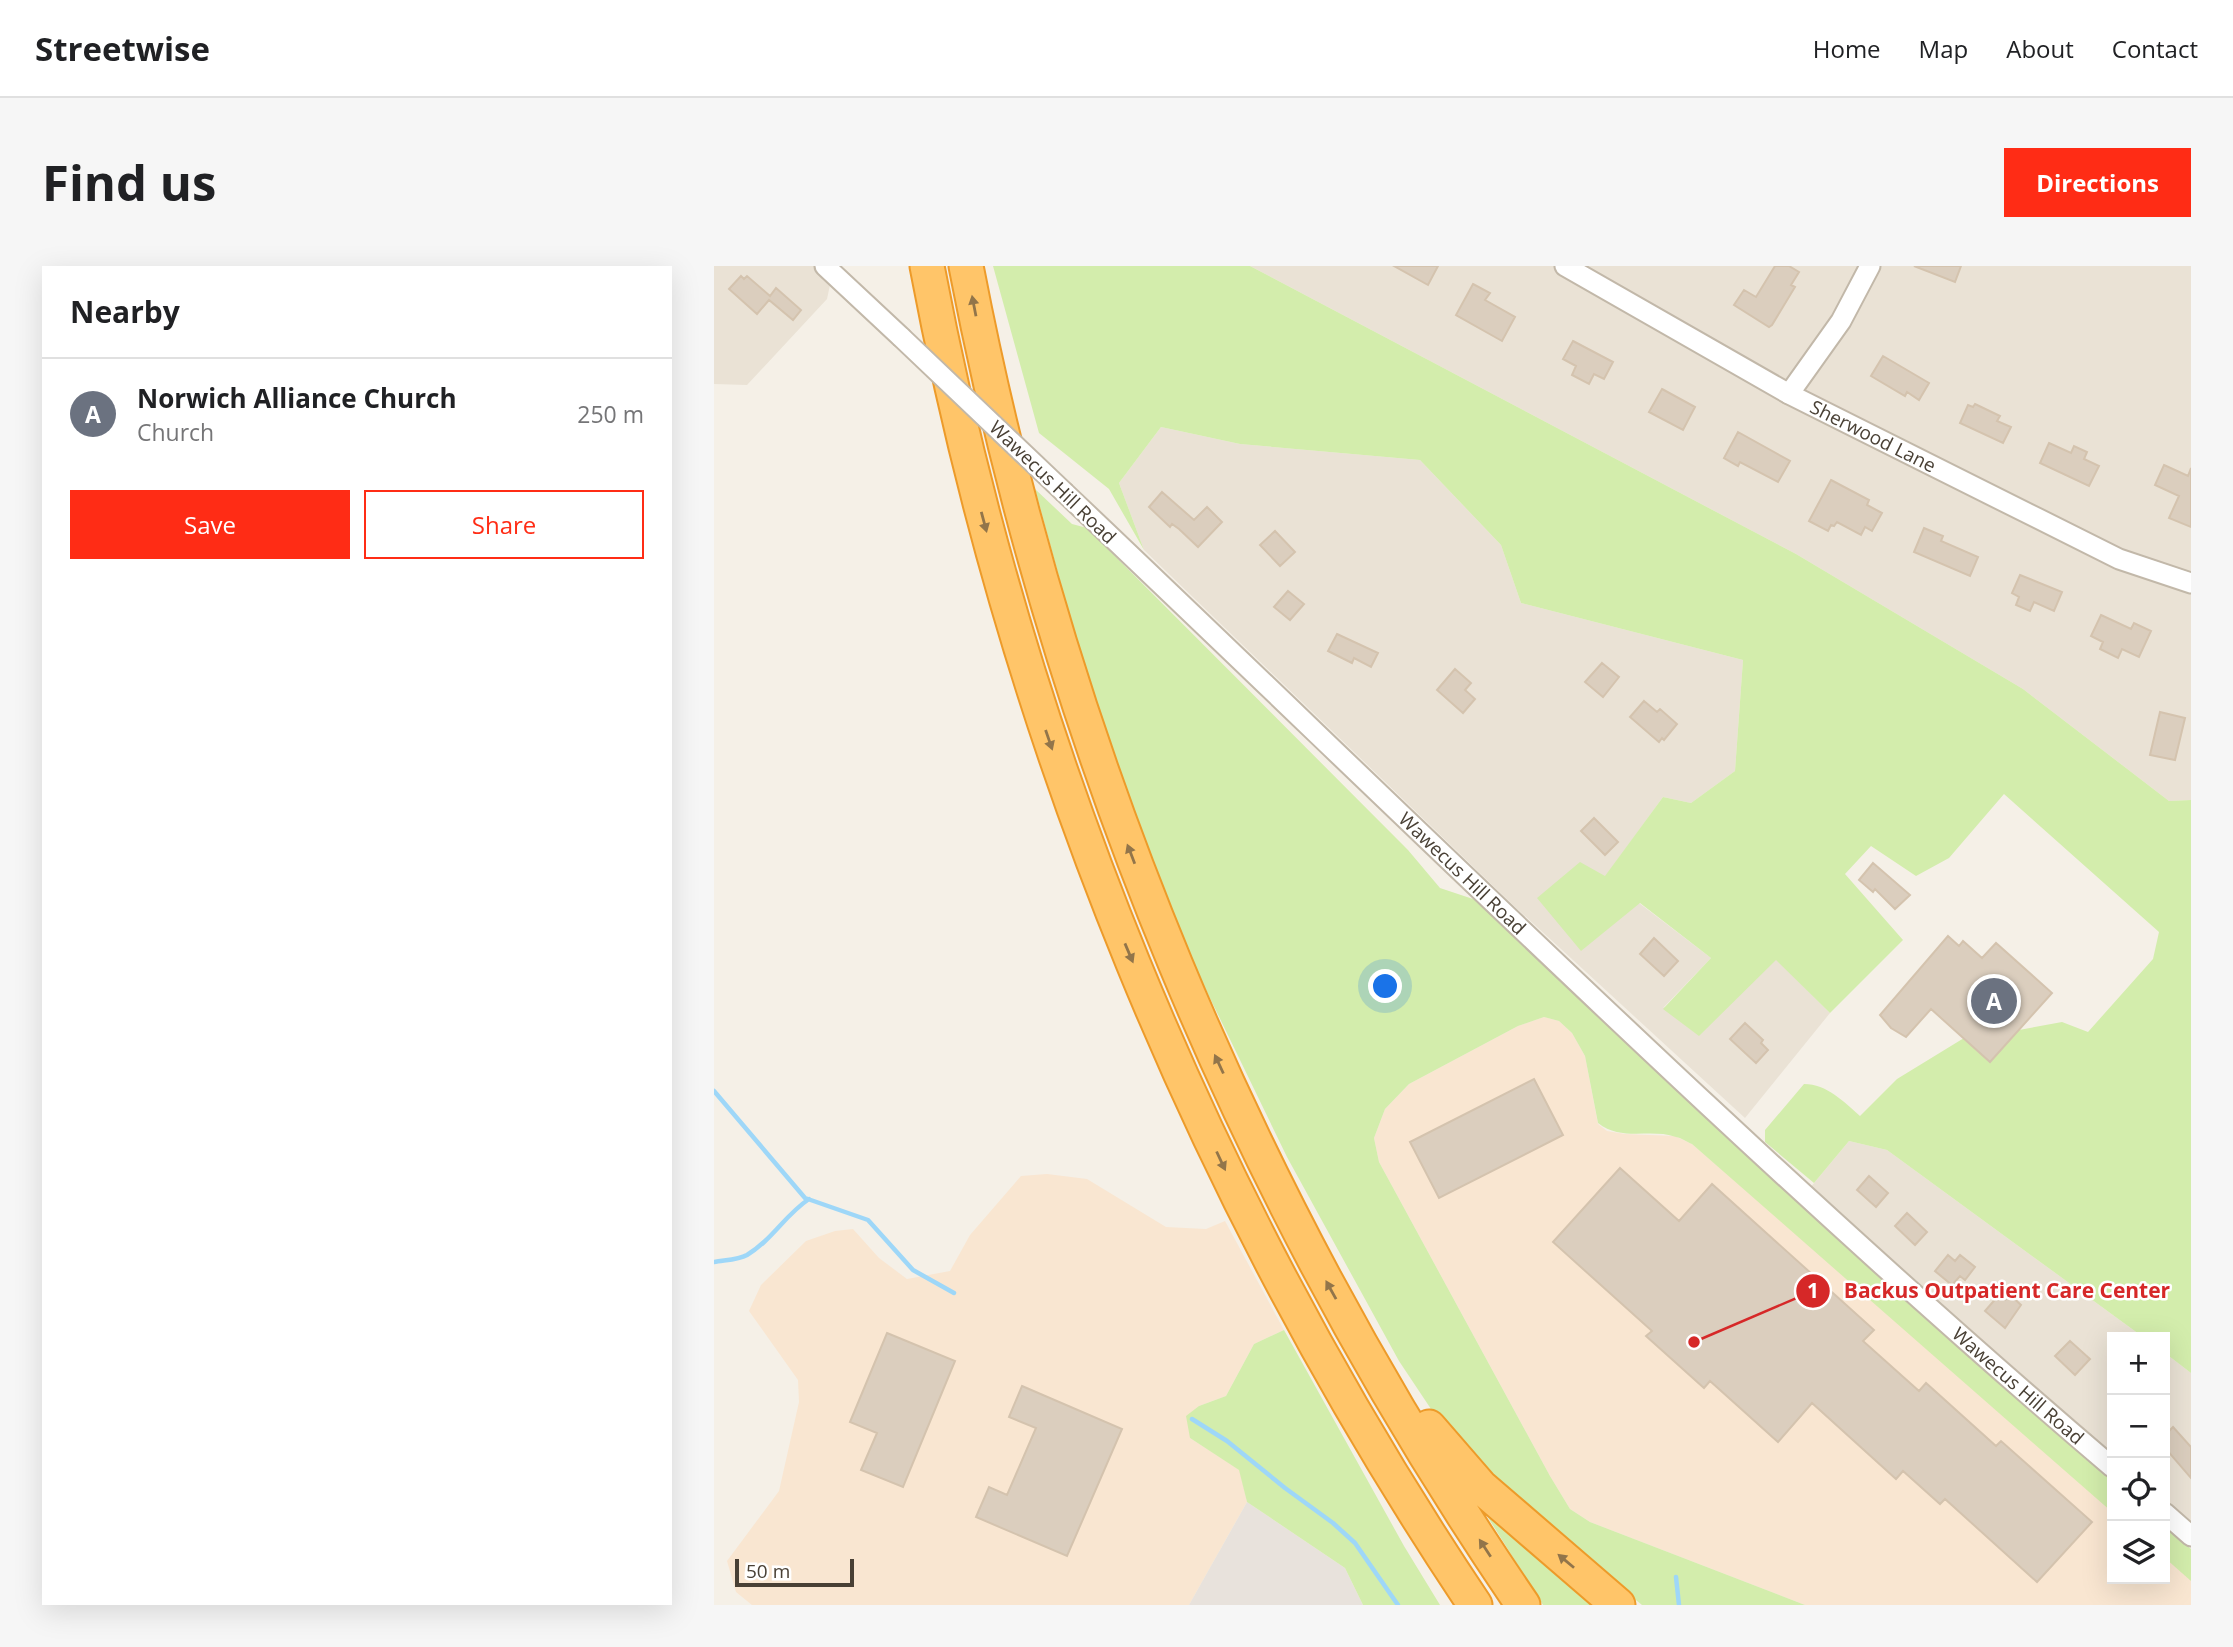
<!DOCTYPE html>
<html lang="en">
<head>
<meta charset="utf-8">
<style>
	:root { --surface:#fff; --page:#f6f6f6; --text:#202124; --muted:#757577; --line:#e0e0e0; --accent:#ff2c15 }
	body { margin:0; font-family:"Open Sans",sans-serif; background:var(--page); color:var(--text) }
	.controls { position:absolute; right:21px; bottom:21px; display:grid; overflow:hidden; border-radius:0px; box-shadow:0 7px 28px #0002 }
	.controls button { width:63px; height:63px; display:grid; place-items:center; padding:0; border:0; border-bottom:2px solid var(--line); background:var(--surface); color:var(--text); font:35px sans-serif }
	.scale { position:absolute; left:21px; bottom:18px; width:119px; box-sizing:border-box; padding-left:7px; border:4px solid #494035; border-top:0; font-size:19px; line-height:24px; white-space:nowrap; color:#494035; -webkit-text-stroke:5px #fff; paint-order:stroke }
	.you { position:absolute; left:672px; top:721px; width:24px; height:24px; margin:-18px; border:5px solid #fff; border-radius:50%; background:#1a73e8; box-shadow:0 0 0 10px #1a73e833 }
	.badge { display:grid; place-items:center; width:46px; height:46px; border-radius:50%; background:var(--accent); color:#fff; font-size:23px; font-weight:700 }
	.pin { position:absolute; translate:-50% -50%; border:4px solid #fff; box-shadow:0 2px 7px #0006 }
	.list { margin:0; padding:0; list-style:none }
	h2 { display:flex; justify-content:space-between; align-items:center; height:91px; margin:0; padding:0 28px; font-size:30px }
	h2 small { font-size:23px; font-weight:400; color:var(--muted) }
	.list li { display:grid; grid-template-columns:46px 1fr auto; gap:21px; align-items:center; box-sizing:border-box; height:112px; padding:0 28px; border-top:2px solid var(--line) }
	.list b { display:block; font-size:26px; white-space:nowrap }
	.list p { margin:0; font-size:23px; white-space:nowrap; color:var(--muted) }
	.list em { font-size:23px; font-style:normal; color:var(--muted) }
	.actions { display:flex; gap:14px; padding:21px 28px }
	.actions a { flex:1; padding:16px 0; border:2px solid var(--accent); border-radius:0px; text-align:center; font-size:24px; color:var(--accent) }
	.actions .main { background:var(--accent); color:#fff }
	.icon { flex:none; width:38px; height:38px; fill:none; stroke:currentColor; stroke-width:2; stroke-linecap:round; stroke-linejoin:round }
	.map { position:relative; flex:none; width:1477px; height:1339px; overflow:hidden; border-radius:0px }
	header { display:flex; align-items:center; gap:42px; box-sizing:border-box; height:98px; padding:0 35px; background:var(--surface); border-bottom:2px solid var(--line) }
	header strong { font-size:33px }
	nav { display:flex; gap:38px; margin-inline-start:auto; font-size:24px }
	.intro { display:flex; align-items:center; justify-content:space-between; box-sizing:border-box; height:168px; padding:0 42px }
	h1 { margin:0; font-size:49px }
	.button { padding:18px 32px; border-radius:0px; background:var(--accent); color:#fff; font-size:24px; font-weight:700 }
	main { display:flex; gap:42px; padding:0 42px }
	aside { flex:1; background:var(--surface); border-radius:0px; box-shadow:0 7px 28px #0002 }
	.map>svg:first-child { display:block }
	.residential { fill:#eae2d5 }
	.commercial { fill:#f9e6d1 }
	.industrial { fill:#e8e2dc }
	.green { fill:#d3edac }
	.lines { fill:none; stroke-linecap:round; stroke-linejoin:round }
	.stream { stroke:#9ed7f8; stroke-width:4.5 }
	.building { fill:#dbcebe; stroke:#d4c3ae; stroke-width:2 }
	.minor-casing { stroke:#c2b8a9; stroke-width:23 }
	.motorway-casing { stroke:#ed9b2a; stroke-width:37 }
	.minor { stroke:#fff; stroke-width:19 }
	.motorway { stroke:#ffc569; stroke-width:33 }
	.minor-bridge-casing { stroke:#c2b8a9; stroke-width:23; stroke-linecap:butt }
	.minor-bridge { stroke:#fff; stroke-width:19 }
	.oneway { fill:#92754a }
	.labels { text-anchor:middle; dominant-baseline:central; stroke-width:5; stroke-linejoin:round; paint-order:stroke }
	.street-label { font-size:19px; fill:#494035; stroke:#fff }
	.leader { fill:none; stroke:#d62828; stroke-width:2.5 }
	.callout-dot { fill:#d62828; stroke:#fff; stroke-width:2.5 }
	.mark-label { font-size:21px; text-anchor:middle; font-weight:bold; fill:#fff }
	.callout-label { font-size:21px; text-anchor:middle; font-weight:bold; fill:#d62828; stroke:#fff; stroke-width:5; stroke-linejoin:round; paint-order:stroke }
</style>
</head>
<body>
<header>
<strong>Streetwise</strong>
<nav><a>Home</a><a>Map</a><a>About</a><a>Contact</a></nav>
</header>
<div class="intro"><h1>Find us</h1><a class="button">Directions</a></div>
<main>
<aside>
<h2>Nearby<small></small></h2>
<ul class="list">
<li><span class="badge" style="background:#6b7280">A</span><div><b>Norwich Alliance Church</b><p>Church</p></div><em>250 m</em></li>
</ul>
<div class="actions"><a class="main">Save</a><a>Share</a></div>
</aside>
<div class="map">
<svg width="1477" height="1339" viewBox="0 0 1477 1339">
	<rect width="100%" height="100%" fill="#f5f0e7"/>
	<!-- residential -->
	<path class="residential" d="M0,0H120L113,33L33,119L0,118Z
		M536,0H1477V534L1455,535L1309,423L1082,288Z
		M447,161L526,178L706,194L787,279L807,337L1029,394L1021,505L977,537L949,531L891,611L997,692L949,742L1062,693L1116,747L1031,852L799,639L430,284L405,217Z
		M1135,875L1173,884L1429,1071H1398V1201L1090,929Z
		M1451,1087L1477,1107V1270L1451,1247Z"/>
	<!-- commercial -->
	<path class="commercial" d="M830,751L845,755L858,767L871,790L884,858L893,865L911,868L961,870L978,878L1398,1241V1313H1451V1287L1477,1309V1339H1091L876,1256L856,1243L836,1210L665,896L660,872L671,843L695,818L804,760Z
		M333,908L373,913L452,961L492,963L511,955L570,1064L540,1078L512,1130L485,1140L476,1172L526,1204L533,1236L475,1339H38L22,1326L13,1295L65,1225L85,1136L84,1114L35,1045L47,1019L92,975L121,965L139,963L165,992L193,1013L236,1005L256,969L307,910Z"/>
	<!-- industrial -->
	<path class="industrial" d="M533,1236L631,1302L649,1339H475Z"/>
	<!-- green -->
	<path class="green" d="M279,0H536L1082,288L1309,423L1455,535L1477,534V1107L1451,1087V1071H1429L1173,884L1135,875L1100,917L1051,876V864L1090,818C1113,818 1130,836 1146,850L1183,813L1250,772L1276,796L1305,764L1348,756L1374,766L1439,693L1445,666L1290,528L1235,592L1202,610L1157,580L1131,608L1189,674L1116,747L1062,694L985,770L949,743L997,692L926,637L867,685L823,632L866,596L891,610L949,531L977,537L1021,505L1029,394L807,337L787,279L706,194L526,178L447,161L405,217L430,284L395,223L325,167Z
		M321,223L358,258L373,262L694,584L726,622L768,636L1398,1211V1246L978,878C973,876 968,872 962,871C936,862 908,876 884,857L871,790L858,767L845,755L830,751L804,760L695,818L671,843L660,872L665,896L836,1210L856,1243L876,1256L1091,1339H928L809,1242L723,1152L685,1095L573,891L463,664L380,439Z
		M570,1064L690,1280L726,1339H649L631,1302L533,1236L525,1204L476,1172L472,1150L485,1140L512,1130L540,1078Z
		M758,1226L890,1339H829Z
		M1451,1259L1477,1283V1315L1451,1292Z"/>
	<g class="lines">
		<!-- stream -->
		<path class="stream" d="M0,825L91,932L154,954L199,1004L240,1027
			M0,996C10,994 24,994 33,989C58,974 71,949 95,933
			M478,1153L513,1175L571,1222L619,1257L641,1277L684,1339
			M962,1311L965,1339"/>
	</g>
	<!-- building -->
	<path class="building" d="M680,0H724L714,19Z
		M1061,0H1075L1085,6L1077,19L1081,21L1058,59L1055,61L1020,39L1030,24L1042,31Z
		M1200,0H1247L1241,16Z
		M27,10L30,13L33,10L56,30L62,22L87,44L79,54L55,34L43,48L15,23Z
		M759,18L776,27L771,34L801,51L788,75L742,49Z
		M859,75L899,96L890,113L880,108L875,118L858,109L862,100L849,93Z
		M1169,90L1215,117L1205,134L1193,126L1191,130L1157,110Z
		M948,123L981,141L969,164L935,146Z
		M1261,138L1286,150L1283,155L1297,161L1289,177L1246,157L1254,139L1259,141Z
		M1024,166L1076,195L1064,216L1026,196L1024,200L1010,192Z
		M1335,177L1357,187L1360,180L1373,186L1370,193L1385,200L1375,220L1326,197Z
		M1450,199L1474,210L1477,202V261L1455,252L1465,230L1441,219Z
		M1117,214L1155,234L1153,239L1168,247L1158,265L1151,261L1147,269L1123,256L1120,260L1117,259L1114,265L1095,255Z
		M448,226L480,254L493,241L508,256L484,281L465,263L458,258L456,261L435,241Z
		M1210,262L1229,270L1227,275L1264,291L1256,310L1200,286Z
		M561,265L581,286L566,300L546,279Z
		M1306,309L1348,326L1340,345L1320,336L1316,345L1302,339L1305,331L1298,327Z
		M574,325L590,338L576,354L560,341Z
		M1387,349L1417,363L1420,357L1437,365L1425,391L1408,383L1404,392L1386,383L1389,376L1377,370Z
		M623,368L664,387L657,401L640,392L638,397L614,385Z
		M888,397L905,411L889,431L871,416Z
		M741,403L757,417L751,424L761,433L749,447L723,424Z
		M930,435L943,446L946,443L963,458L950,474L948,472L945,476L916,451Z
		M1446,446L1471,452L1461,494L1436,489Z
		M880,552L904,576L891,589L867,565Z
		M1159,597L1196,629L1181,643L1161,623L1159,626L1145,614Z
		M1234,670L1245,680L1249,675L1268,692L1282,677L1338,727L1276,796L1217,743L1192,771L1177,762L1166,749Z
		M940,672L964,695L950,710L926,688Z
		M1031,757L1049,774L1047,777L1054,784L1042,797L1016,773Z
		M820,813L849,869L725,932L696,876Z
		M906,902L965,955L998,918L1160,1064L1149,1075L1205,1125L1212,1117L1282,1180L1287,1175L1378,1256L1323,1316L1231,1233L1226,1238L1189,1205L1182,1213L1098,1137L1064,1176L996,1115L990,1122L932,1070L938,1065L839,976Z
		M1155,910L1174,927L1162,941L1143,924Z
		M1193,947L1213,966L1201,979L1181,960Z
		M1234,989L1241,995L1246,989L1261,1001L1251,1014L1246,1010L1238,1019L1221,1005Z
		M1285,1029L1291,1034L1296,1029L1307,1039L1291,1062L1271,1045Z
		M173,1067L241,1095L189,1221L147,1204L163,1167L136,1156Z
		M1356,1075L1376,1093L1361,1109L1341,1090Z
		M308,1120L408,1163L353,1290L262,1251L275,1221L293,1229L322,1162L295,1151Z
		M1459,1161L1477,1181V1212L1451,1182V1169Z"/>
	<g class="lines">
		<!-- minor casing -->
		<g class="minor-casing">
			<g id="minor">
				<path d="M111,0L187,71"/>
				<path id="s1" d="M851,0L1075,128L1405,293L1477,317"/>
				<path d="M1075,128L1127,55L1156,0"/>
				<path id="s2" d="M351,227C697,555 1035,892 1398,1201"/>
				<path d="M1451,1247L1477,1270"/>
			</g>
		</g>
		<!-- motorway casing -->
		<g class="motorway-casing">
			<path id="motorway" d="M213,0C303,478 490,935 761,1339
				M252,0C344,479 533,936 809,1339
				M715,1161L767,1221L904,1339"/>
		</g>
		<!-- minor -->
		<use href="#minor" class="minor"/>
		<!-- motorway -->
		<use href="#motorway" class="motorway"/>
		<!-- minor-bridge casing -->
		<g class="minor-bridge-casing">
			<path id="minor-bridge" d="M187,71L351,227"/>
		</g>
		<!-- minor-bridge -->
		<use href="#minor-bridge" class="minor-bridge"/>
	</g>
	<!-- one-way arrows -->
	<defs><path id="oneway-solid" d="M-6-.8H1V-3.2L6.5 0L1 3.2V.8H-6Z" transform="scale(1.75)"/></defs>
	<g class="oneway">
		<use href="#oneway-solid" transform="translate(260 40) rotate(-101)"/>
		<use href="#oneway-solid" transform="translate(270 256) rotate(75)"/>
		<use href="#oneway-solid" transform="translate(335 474) rotate(71)"/>
		<use href="#oneway-solid" transform="translate(417 588) rotate(-111)"/>
		<use href="#oneway-solid" transform="translate(415 687) rotate(67)"/>
		<use href="#oneway-solid" transform="translate(505 798) rotate(-115)"/>
		<use href="#oneway-solid" transform="translate(507 895) rotate(65)"/>
		<use href="#oneway-solid" transform="translate(617 1024) rotate(-119)"/>
		<use href="#oneway-solid" transform="translate(771 1282) rotate(-123)"/>
		<use href="#oneway-solid" transform="translate(852 1295) rotate(-140)"/>
	</g>
	<g class="labels">
		<!-- street labels -->
		<g class="street-label">
			<text stroke="none"><textPath href="#s1" startOffset="352">Sherwood Lane</textPath></text>
			<text transform="translate(339 216) rotate(44)">Wawecus Hill Road</text>
			<text stroke="none"><textPath href="#s2" startOffset="550">Wawecus Hill Road</textPath></text>
			<text stroke="none"><textPath href="#s2" startOffset="1306">Wawecus Hill Road</textPath></text>
		</g>
	</g>
	<!-- callouts -->
	<path class="leader" d="M980 1076L1099 1025"/>
	<g class="callout-dot">
		<circle cx="980" cy="1076" r="7"/>
		<circle cx="1099" cy="1025" r="18"/>
	</g>
	<g class="mark-label">
		<text x="1099" y="1032">1</text>
	</g>
	<g class="callout-label">
		<text x="1293" y="1032">Backus Outpatient Care Center</text>
	</g>
</svg>
<div class="controls">
<button>+</button>
<button>−</button>
<button><svg class="icon" aria-label="locate" viewBox="0 0 24 24"><circle cx="12" cy="12" r="6"/><path d="M12 2v4M12 18v4M2 12h4M18 12h4"/></svg></button>
<button><svg class="icon" aria-label="layers" viewBox="0 0 24 24"><path d="M12 4l9 5-9 5-9-5zM3 14l9 5 9-5"/></svg></button>
</div>
<div class="scale">50 m</div>
<div class="you"></div>
<div class="pin badge" style="left:1280px;top:735px;background:#6b7280">A</div>
</div>
</main>
</body>
</html>
